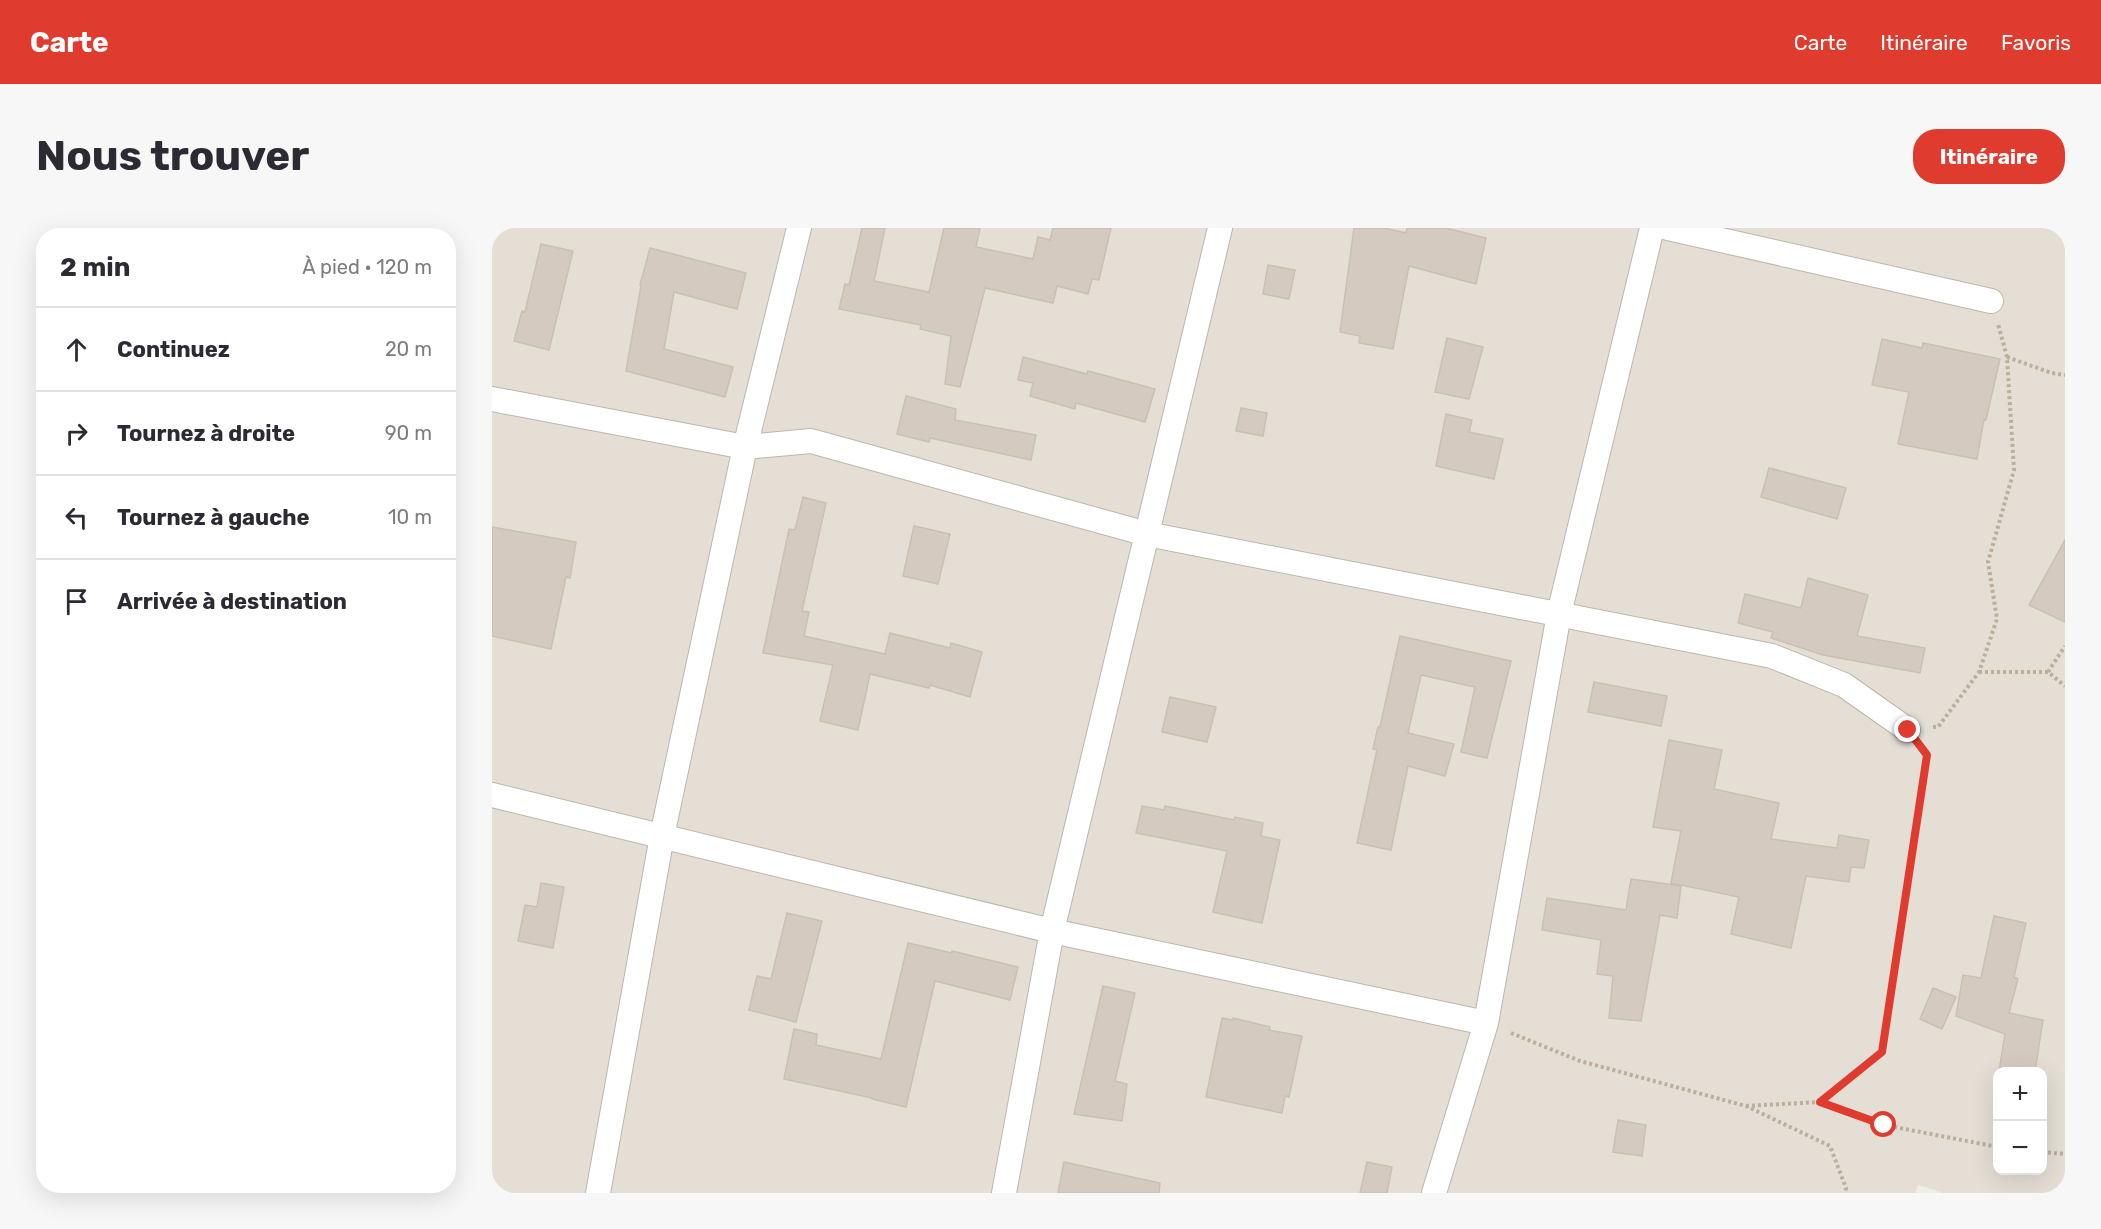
<!DOCTYPE html>
<html lang="fr">
<head>
<meta charset="utf-8">
<style>
	:root { --surface:#fff; --page:#f7f7f7; --text:#2b2b33; --muted:#7c7c81; --line:#e1e1e2; --accent:#df3b2f }
	body { margin:0; font-family:Rubik,sans-serif; background:var(--page); color:var(--text) }
	.controls { position:absolute; right:18px; bottom:18px; display:grid; overflow:hidden; border-radius:12px; box-shadow:0 6px 24px #0002 }
	.controls button { width:54px; height:54px; display:grid; place-items:center; padding:0; border:0; border-bottom:2px solid var(--line); background:var(--surface); color:var(--text); font:30px sans-serif }
	.stop { position:absolute; width:18px; height:18px; margin:-14px; border:4px solid #df3b2f; border-radius:50%; background:#fff }
	.stop.end { background:#df3b2f; border-color:#fff; box-shadow:0 2px 6px #0008 }
	.list { margin:0; padding:0; list-style:none }
	h2 { display:flex; justify-content:space-between; align-items:center; height:78px; margin:0; padding:0 24px; font-size:26px }
	h2 small { font-size:20px; font-weight:400; color:var(--muted) }
	.list li { display:grid; grid-template-columns:39px 1fr auto; gap:18px; align-items:center; box-sizing:border-box; height:84px; padding:0 24px; border-top:2px solid var(--line) }
	.list b { display:block; font-size:22px; white-space:nowrap }
	.list em { font-size:20px; font-style:normal; color:var(--muted) }
	.icon { flex:none; width:33px; height:33px; fill:none; stroke:currentColor; stroke-width:2; stroke-linecap:round; stroke-linejoin:round }
	.map { position:relative; flex:none; width:1573px; height:965px; overflow:hidden; border-radius:24px }
	header { display:flex; align-items:center; gap:36px; box-sizing:border-box; height:84px; padding:0 30px; background:var(--accent); color:#fff }
	header strong { font-size:28px }
	nav { display:flex; gap:33px; margin-inline-start:auto; font-size:21px }
	.intro { display:flex; align-items:center; justify-content:space-between; box-sizing:border-box; height:144px; padding:0 36px }
	h1 { margin:0; font-size:42px }
	.button { padding:15px 27px; border-radius:24px; background:var(--accent); color:#fff; font-size:21px; font-weight:700 }
	main { display:flex; gap:36px; padding:0 36px }
	aside { flex:1; background:var(--surface); border-radius:24px; box-shadow:0 6px 24px #0002 }
	.map>svg:first-child { display:block }
	.residential { fill:#e4ded5; fill-rule:evenodd }
	.building { fill:#d4cac0; stroke:#cbbfb1; stroke-width:1.5 }
	.lines { fill:none; stroke-linecap:round; stroke-linejoin:round }
	.minor-casing { stroke:#beb6ad; stroke-width:26 }
	.path { stroke:#bbae9d; stroke-width:4; stroke-dasharray:3 3; stroke-linecap:butt }
	.minor { stroke:#fff; stroke-width:24 }
	.route { stroke:#df3b2f; stroke-width:8 }
</style>
</head>
<body>
<header>
<strong>Carte</strong>
<nav><a>Carte</a><a>Itinéraire</a><a>Favoris</a></nav>
</header>
<div class="intro"><h1>Nous trouver</h1><a class="button">Itinéraire</a></div>
<main>
<aside>
<h2>2 min<small>À pied · 120 m</small></h2>
<ul class="list">
<li><svg class="icon" aria-label="ahead" viewBox="0 0 24 24"><path d="M12 20V5M6 11l6-6 6 6"/></svg><div><b>Continuez</b></div><em>20 m</em></li>
<li><svg class="icon" aria-label="right" viewBox="0 0 24 24"><path d="M7 20v-9h11M14 6l5 5-5 5"/></svg><div><b>Tournez à droite</b></div><em>90 m</em></li>
<li><svg class="icon" aria-label="left" viewBox="0 0 24 24"><path d="M17 20v-9H6M10 6l-5 5 5 5"/></svg><div><b>Tournez à gauche</b></div><em>10 m</em></li>
<li><svg class="icon" aria-label="arrive" viewBox="0 0 24 24"><path d="M6 21V4h12l-3 4 3 4H6"/></svg><div><b>Arrivée à destination</b></div></li>
</ul>
</aside>
<div class="map">
<svg width="1573" height="965" viewBox="0 0 1573 965">
	<rect width="100%" height="100%" fill="#f1ede6"/>
	<!-- residential -->
	<path class="residential" d="M0,0H1573V965H1452L1426,957L1423,965H0ZM1506,844H1550V942H1506Z"/>
	<!-- building -->
	<path class="building" d="M370,0H393L382,53L437,64L452,0H488L484,19L541,31L546,9L558,12L561,0H619L607,52L600,51L596,66L565,58L561,75L493,60L468,159L453,156L459,108L428,101L429,97L347,81L353,56L357,57Z
		M862,0H892L914,5L915,0H954L994,10L984,56L917,38L901,121L867,115L868,108L848,104Z
		M49,16L81,23L57,122L22,113L30,83L33,84Z
		M158,20L254,45L245,81L182,64L172,121L241,139L233,169L134,143L149,58L148,57Z
		M776,37L803,42L797,71L771,66Z
		M955,110L991,119L977,171L943,164Z
		M1390,111L1430,120L1431,115L1508,131L1494,192L1492,191L1485,231L1406,216L1417,164L1380,157Z
		M531,129L595,146L596,143L663,161L653,194L584,175L583,181L538,168L541,155L526,152Z
		M414,168L464,181L463,192L544,207L539,232L438,210L437,214L405,206Z
		M749,180L775,185L771,208L744,203Z
		M954,186L980,192L977,204L1011,211L1002,251L944,238Z
		M1277,240L1354,260L1345,291L1269,269Z
		M311,269L334,275L310,383L317,384L312,408L393,426L398,405L458,420L459,415L490,424L478,469L438,457L437,460L378,446L366,502L328,493L341,437L271,425L297,301L303,302Z
		M422,298L458,306L446,356L411,348Z
		M0,299L84,314L78,350L74,349L59,421L0,408Z
		M1573,312V394L1537,377Z
		M1316,350L1376,367L1365,408L1433,420L1428,445L1331,427L1279,410L1281,404L1246,395L1253,366L1309,380Z
		M908,408L1019,433L995,530L969,524L983,459L929,447L916,505L962,516L953,548L916,538L899,622L865,615L885,522L881,521L886,499H888Z
		M1102,454L1175,468L1169,498L1096,484Z
		M678,469L724,479L715,514L670,504Z
		M1177,512L1230,522L1222,561L1287,575L1279,611L1345,620L1347,607L1377,612L1372,640L1359,639L1357,654L1314,648L1299,720L1239,706L1247,669L1179,655L1189,603L1161,599Z
		M650,578L672,582L673,578L742,592L743,589L771,595L769,608L788,612L770,695L721,684L735,623L644,605Z
		M1139,651L1189,658L1185,690L1168,687L1149,793L1117,790L1121,748L1105,746L1109,712L1050,702L1055,670L1134,682Z
		M49,655L72,659L61,720L26,713L33,677L45,679Z
		M295,685L330,693L304,794L257,782L265,748L279,751Z
		M1502,688L1534,695L1522,749L1526,751L1517,785L1551,792L1543,843H1507L1513,806L1464,788L1471,747L1489,750Z
		M416,715L460,725V723L526,739L518,772L443,753L414,879L380,871V870L292,851L302,801L325,806L324,817L389,831Z
		M611,758L643,765L623,853L635,856L630,893L582,886Z
		M1441,760L1464,769L1450,801L1428,791Z
		M730,790L741,792V790L778,799L777,802L810,808L797,869L793,868L790,885L714,869Z
		M1126,892L1154,897L1150,928L1121,924Z
		M572,934L668,955L667,965H566Z
		M875,934L900,939L895,965H868Z"/>
	<g class="lines">
		<!-- minor casing -->
		<g class="minor-casing">
			<path id="minor" d="M1176,0L1499,73
				M0,171L253,219L319,213L655,306L1280,428L1352,457L1416,502
				M0,567L560,703L994,795
				M106,965L170,608L253,219L307,0
				M512,965L560,703L728,0
				M942,965L994,795L1067,386L1160,0"/>
		</g>
		<!-- path -->
		<path class="path" d="M1515,129L1560,145L1573,147
			M1487,444H1556L1573,458
			M1556,444L1573,418
			M1441,499H1446L1487,444L1505,391L1496,334L1522,242L1515,129L1506,96
			M1019,805L1088,833L1254,878L1338,918L1354,960V965
			M1328,875L1392,897L1506,919
			M1254,878L1328,874L1390,824L1435,527L1431,522
			M1550,924L1573,926"/>
		<!-- minor -->
		<use href="#minor" class="minor"/>
	</g>
	<g class="lines">
		<!-- route -->
		<path class="route" d="M1392,897L1328,874L1390,824L1435,527L1416,502"/>
	</g>
</svg>
<div class="controls">
<button>+</button>
<button>−</button>
</div>
<div class="stop" style="left:1392px;top:897px"></div>
<div class="stop end" style="left:1416px;top:502px"></div>
</div>
</main>
</body>
</html>
